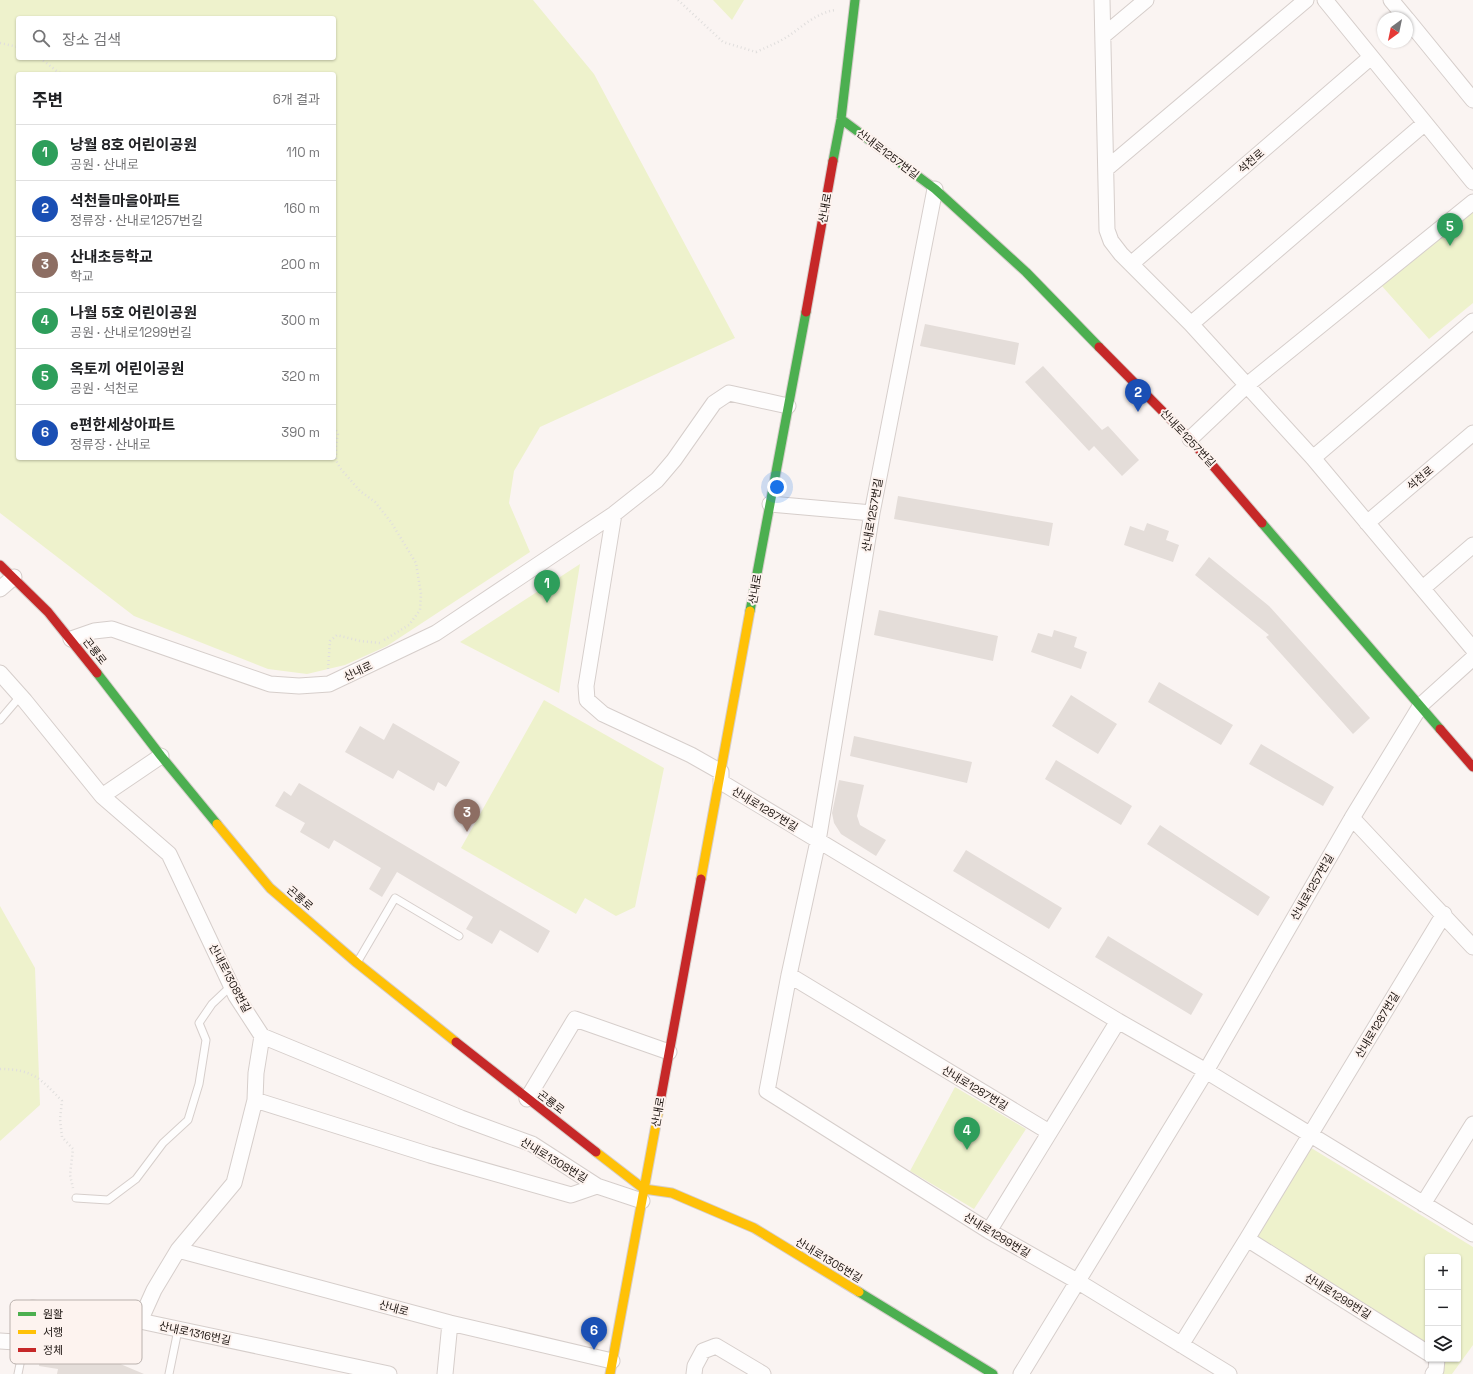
<!DOCTYPE html>
<html lang="ko">
<head>
<meta charset="utf-8">
<style>
	:root { --surface:#fff; --page:#f2f2f2; --text:#202124; --muted:#757577; --line:#e0e0e0; --accent:#1a73e8 }
	body { margin:0; font-family:"Space Grotesk","Noto Sans KR",sans-serif; background:var(--page); color:var(--text) }
	.controls { position:absolute; right:12px; bottom:12px; display:grid; overflow:hidden; border-radius:4px; box-shadow:0 1px 3px #0004 }
	.controls button { width:36px; height:36px; display:grid; place-items:center; padding:0; border:0; border-bottom:1px solid var(--line); background:var(--surface); color:var(--text); font:20px sans-serif }
	.compass { position:absolute; left:1377px; top:12px; width:36px; height:36px; border-radius:50%; background:var(--surface); box-shadow:0 1px 3px #0004; rotate:213deg }
	.you { position:absolute; left:777px; top:487px; width:14px; height:14px; margin:-10px; border:3px solid #fff; border-radius:50%; background:#1a73e8; box-shadow:0 0 0 6px #1a73e833 }
	.badge { display:grid; place-items:center; width:26px; height:26px; border-radius:50%; background:var(--accent); color:#fff; font-size:13px; font-weight:700 }
	.pin { position:absolute; translate:-50% -33px; filter:drop-shadow(0 1px 2px #0008) }
	.pin::after { content:''; position:absolute; top:21px; width:14px; height:12px; background:inherit; clip-path:polygon(0 0,100% 0,50% 100%) }
	.list { margin:0; padding:0; list-style:none }
	h2 { display:flex; justify-content:space-between; align-items:center; height:52px; margin:0; padding:0 16px; font-size:17px }
	h2 small { font-size:13px; font-weight:400; color:var(--muted) }
	.list li { display:grid; grid-template-columns:26px 1fr auto; gap:12px; align-items:center; box-sizing:border-box; height:56px; padding:0 16px; border-top:1px solid var(--line) }
	.list b { display:block; font-size:15px; white-space:nowrap }
	.list p { margin:0; font-size:13px; white-space:nowrap; color:var(--muted) }
	.list em { font-size:13px; font-style:normal; color:var(--muted) }
	.icon { flex:none; width:22px; height:22px; fill:none; stroke:currentColor; stroke-width:2; stroke-linecap:round; stroke-linejoin:round }
	.map { position:relative; flex:none; width:1473px; height:1374px; overflow:hidden }
	.search { position:absolute; background:var(--surface); box-shadow:0 1px 3px #0004; left:16px; top:16px; width:320px; height:44px; display:flex; align-items:center; gap:10px; box-sizing:border-box; padding:0 14px; border-radius:4px; color:var(--muted); font-size:15px }
	.panel { position:absolute; background:var(--surface); box-shadow:0 1px 3px #0004; left:16px; top:72px; width:320px; height:388px; border-radius:4px }
	.map>svg:first-child { display:block }
	.green { fill:#eef2cc; fill-rule:evenodd }
	.building { fill:#e4ddd9 }
	.lines { fill:none; stroke-linecap:round; stroke-linejoin:round }
	.lane-casing { stroke:#d6cecb; stroke-width:9 }
	.street-casing { stroke:#d6cecb; stroke-width:17 }
	.fast-casing { stroke:#d6cecb; stroke-width:11 }
	.slow-casing { stroke:#d6cecb; stroke-width:11 }
	.jam-casing { stroke:#d6cecb; stroke-width:11 }
	.path { stroke:#e0dedd; stroke-width:2.5; stroke-dasharray:1 3; stroke-linecap:butt }
	.lane { stroke:#fefdfd; stroke-width:7 }
	.street { stroke:#fefdfd; stroke-width:15 }
	.fast { stroke:#4caf50; stroke-width:9 }
	.slow { stroke:#ffc107; stroke-width:9 }
	.jam { stroke:#c62828; stroke-width:9 }
	.labels { text-anchor:middle; dominant-baseline:central; stroke-width:4; stroke-linejoin:round; paint-order:stroke }
	.street-label { font-size:11px; fill:#1e1612; stroke:#fdf3ef }
	.key { fill:#fdf3ef; stroke:#bab1ad; stroke-width:1 }
	.key-label { font-size:11px; fill:#1e1612 }
</style>
</head>
<body>
<div class="map">
<svg width="1473" height="1374" viewBox="0 0 1473 1374">
	<rect width="100%" height="100%" fill="#faf4f2"/>
	<!-- green -->
	<path class="green" d="M0,0H533L594,74L735,338L540,427L514,471L509,503L530,552L387,646L345,665L307,674L268,669L134,616L0,513ZM18,18H334V58H18ZM18,74H334V458H18Z
		M713,0H744L732,20Z
		M1473,207V303L1429,339L1381,285Z
		M580,564L559,693L460,642Z
		M544,700L664,768L635,907L616,916L585,898L576,914L461,848Z
		M0,906L35,968L40,1105L0,1141Z
		M955,1087L1026,1129L974,1209L910,1171Z
		M1308,1146L1473,1247V1345L1452,1374H1436L1445,1361L1442,1359H1458V1257H1428V1350L1252,1239Z"/>
	<!-- building -->
	<path class="building" d="M925,324L1019,343L1015,365L920,346Z
		M1043,366L1102,430L1108,426L1139,460L1122,476L1094,446L1089,451L1025,382Z
		M898,496L1053,523L1049,546L894,519Z
		M1147,523L1169,531L1166,540L1179,545L1173,562L1124,545L1130,526L1144,531Z
		M1209,557L1269,606L1370,718L1353,734L1266,637L1269,635L1195,575Z
		M879,610L998,636L993,661L874,635Z
		M1054,630L1077,637L1074,647L1087,652L1081,669L1031,652L1038,633L1052,637Z
		M1159,682L1233,725L1221,745L1148,702Z
		M1071,695L1117,724L1098,754L1052,726Z
		M393,723L460,762L446,787L438,782L434,791L398,770L393,779L345,752L360,726L384,740Z
		M854,736L972,762L967,783L850,756Z
		M1261,744L1334,787L1323,806L1249,764Z
		M1056,760L1132,806L1121,825L1045,779Z
		M839,780L864,785L857,816L860,825L886,840L876,856L841,834L834,823L832,813Z
		M299,783L550,931L538,953L500,930L492,944L466,929L473,917L397,872L382,897L369,889L381,868L334,840L329,849L300,832L305,823L275,806L284,791L291,796Z
		M1160,825L1270,897L1258,916L1147,844Z
		M966,850L1062,908L1049,929L953,871Z
		M1108,936L1203,994L1191,1015L1095,957Z
		M42,1343L99,1355L144,1374H57L58,1369L39,1366Z"/>
	<g class="lines">
		<!-- lane casing -->
		<g class="lane-casing">
			<path id="lane" d="M0,720L17,700L19,694
				M358,961L395,898L459,936
				M76,1198L108,1200L136,1179L163,1143L188,1120L199,1084L206,1040L199,1023L212,1004L231,986
				M18,1374L25,1339
				M169,1374L178,1330"/>
		</g>
		<!-- street casing -->
		<g class="street-casing">
			<path id="street" d="M1102,0L1107,230L1111,241L1121,254L1191,324L1313,458L1473,649
				M1325,0L1473,182
				M1391,0L1406,18
				M1407,19L1473,100
				M1103,36L1146,0
				M1106,169L1306,0
				M935,189L872,513L818,841L789,975L767,1091L989,1231L1077,1281L1229,1374
				M1131,264L1371,57
				M1191,324L1425,123
				M1190,439L1247,385L1473,202
				M1313,458L1473,321
				M770,504L872,513
				M614,514L586,686L587,700L603,714L691,755L721,772V782L1118,1021L1206,1071L1473,1234
				M1367,523L1473,433
				M1423,588L1473,545
				M0,589L14,577
				M71,639L94,631L112,629L270,684L299,686L329,684L436,633L614,514L657,480L674,460L714,403L729,393L788,406
				M0,673L25,701L102,796L169,854L236,996L262,1036L461,1118L532,1144L597,1186L642,1201
				M102,796L161,756
				M1352,818L1473,947
				M789,975L1049,1132
				M527,1099L575,1019L669,1052
				M255,1100L430,1155L571,1195L597,1186
				M1423,1204L1473,1124
				M989,1231L1118,1021
				M1247,1239L1428,1353
				M178,1250L450,1323L612,1361
				M140,1321L154,1290L178,1250L234,1183L255,1100L256,1073L262,1036
				M0,1341L15,1342L25,1338L32,1308L140,1321L389,1374
				M1181,1345L1247,1239L1444,914
				M445,1374L450,1323
				M694,1374L695,1366L703,1351L716,1346L763,1374
				M1021,1374L1206,1071L1352,818L1421,705L1473,658
				M1433,1374L1436,1370L1437,1359"/>
		</g>
		<!-- fast casing -->
		<g class="fast-casing">
			<path id="fast" d="M841,119L935,189L1026,272L1099,347
				M833,161L841,119L855,0
				M1262,523L1440,729
				M750,611L806,312
				M97,673L161,756L217,824
				M859,1292L993,1374"/>
		</g>
		<!-- slow casing -->
		<g class="slow-casing">
			<path id="slow" d="M217,824L270,888L357,963L456,1042
				M701,879L750,611
				M596,1152L644,1189L672,1193L754,1228L859,1292
				M610,1374L659,1108"/>
		</g>
		<!-- jam casing -->
		<g class="jam-casing">
			<path id="jam" d="M806,312L833,161
				M1099,347L1190,439L1262,523
				M0,565L48,612L97,673
				M1440,729L1473,767
				M456,1042L596,1152
				M659,1108L701,879"/>
		</g>
		<!-- path -->
		<path class="path" d="M678,0L723,42L756,52C767,47 777,43 787,37C802,27 817,12 836,10
			M0,43L18,47
			M40,58L58,72L64,74
			M334,427L338,434L336,445V460L340,468L360,491L375,502L391,522L416,563L421,594L420,610L409,625L384,640
			M328,669L330,641L337,635L360,641L380,643
			M0,1069C33,1069 41,1079 62,1101L60,1119L62,1137L73,1149L70,1175L73,1188"/>
		<!-- lane -->
		<use href="#lane" class="lane"/>
		<!-- street -->
		<use href="#street" class="street"/>
		<!-- fast -->
		<use href="#fast" class="fast"/>
		<!-- slow -->
		<use href="#slow" class="slow"/>
		<!-- jam -->
		<use href="#jam" class="jam"/>
	</g>
	<g class="labels">
		<!-- street labels -->
		<g class="street-label">
			<text transform="translate(888 154) rotate(37)">산내로1257번길</text>
			<text transform="translate(1251 161) rotate(-41)">석천로</text>
			<text transform="translate(825 208) rotate(-80)">산내로</text>
			<text transform="translate(1188 438) rotate(47)">산내로1257번길</text>
			<text transform="translate(1420 478) rotate(-40)">석천로</text>
			<text transform="translate(872 515) rotate(-80)">산내로1257번길</text>
			<text transform="translate(755 589) rotate(-80)">산내로</text>
			<text transform="translate(95 651) rotate(52)">곤룡로</text>
			<text transform="translate(358 671) rotate(-25)">산내로</text>
			<text transform="translate(765 809) rotate(31)">산내로1287번길</text>
			<text transform="translate(1312 887) rotate(-60)">산내로1257번길</text>
			<text transform="translate(300 898) rotate(41)">곤룡로</text>
			<text transform="translate(230 978) rotate(62)">산내로1308번길</text>
			<text transform="translate(1377 1025) rotate(-59)">산내로1287번길</text>
			<text transform="translate(975 1088) rotate(31)">산내로1287번길</text>
			<text transform="translate(551 1102) rotate(37)">곤룡로</text>
			<text transform="translate(658 1112) rotate(-80)">산내로</text>
			<text transform="translate(554 1160) rotate(31)">산내로1308번길</text>
			<text transform="translate(997 1235) rotate(31)">산내로1299번길</text>
			<text transform="translate(829 1260) rotate(31)">산내로1305번길</text>
			<text transform="translate(1338 1296) rotate(32)">산내로1299번길</text>
			<text transform="translate(394 1308) rotate(15)">산내로</text>
			<text transform="translate(195 1333) rotate(12)">산내로1316번길</text>
		</g>
	</g>
	<!-- legend -->
	<rect x="10" y="1300" width="132" height="64" rx="6" class="key"/>
	<rect x="18" y="1312" width="18" height="4" fill="#4caf50"/>
	<rect x="18" y="1330" width="18" height="4" fill="#ffc107"/>
	<rect x="18" y="1348" width="18" height="4" fill="#c62828"/>
	<g class="key-label">
		<text x="43" y="1318">원활</text>
		<text x="43" y="1336">서행</text>
		<text x="43" y="1354">정체</text>
	</g>
</svg>
<div class="controls">
<button>+</button>
<button>−</button>
<button><svg class="icon" aria-label="layers" viewBox="0 0 24 24"><path d="M12 4l9 5-9 5-9-5zM3 14l9 5 9-5"/></svg></button>
</div>
<svg class="compass" viewBox="-18 -18 36 36"><path d="M0-13l5 13h-10z" fill="#e53935"/><path d="M0 13l5-13h-10z" fill="#757577"/></svg>
<div class="you"></div>
<div class="pin badge" style="left:547px;top:603px;background:#2e9e5b">1</div>
<div class="pin badge" style="left:1138px;top:412px;background:#1a4fb4">2</div>
<div class="pin badge" style="left:467px;top:832px;background:#8d6e63">3</div>
<div class="pin badge" style="left:967px;top:1150px;background:#2e9e5b">4</div>
<div class="pin badge" style="left:1450px;top:246px;background:#2e9e5b">5</div>
<div class="pin badge" style="left:594px;top:1350px;background:#1a4fb4">6</div>
<div class="search"><svg class="icon" aria-label="search" viewBox="0 0 24 24"><circle cx="10" cy="10" r="6"/><path d="M15 15l6 6"/></svg>장소 검색</div>
<section class="panel">
<h2>주변<small>6개 결과</small></h2>
<ul class="list">
<li><span class="badge" style="background:#2e9e5b">1</span><div><b>낭월 8호 어린이공원</b><p>공원 · 산내로</p></div><em>110 m</em></li>
<li><span class="badge" style="background:#1a4fb4">2</span><div><b>석천들마을아파트</b><p>정류장 · 산내로1257번길</p></div><em>160 m</em></li>
<li><span class="badge" style="background:#8d6e63">3</span><div><b>산내초등학교</b><p>학교</p></div><em>200 m</em></li>
<li><span class="badge" style="background:#2e9e5b">4</span><div><b>나월 5호 어린이공원</b><p>공원 · 산내로1299번길</p></div><em>300 m</em></li>
<li><span class="badge" style="background:#2e9e5b">5</span><div><b>옥토끼 어린이공원</b><p>공원 · 석천로</p></div><em>320 m</em></li>
<li><span class="badge" style="background:#1a4fb4">6</span><div><b>e편한세상아파트</b><p>정류장 · 산내로</p></div><em>390 m</em></li>
</ul>
</section>
</div>
</body>
</html>
